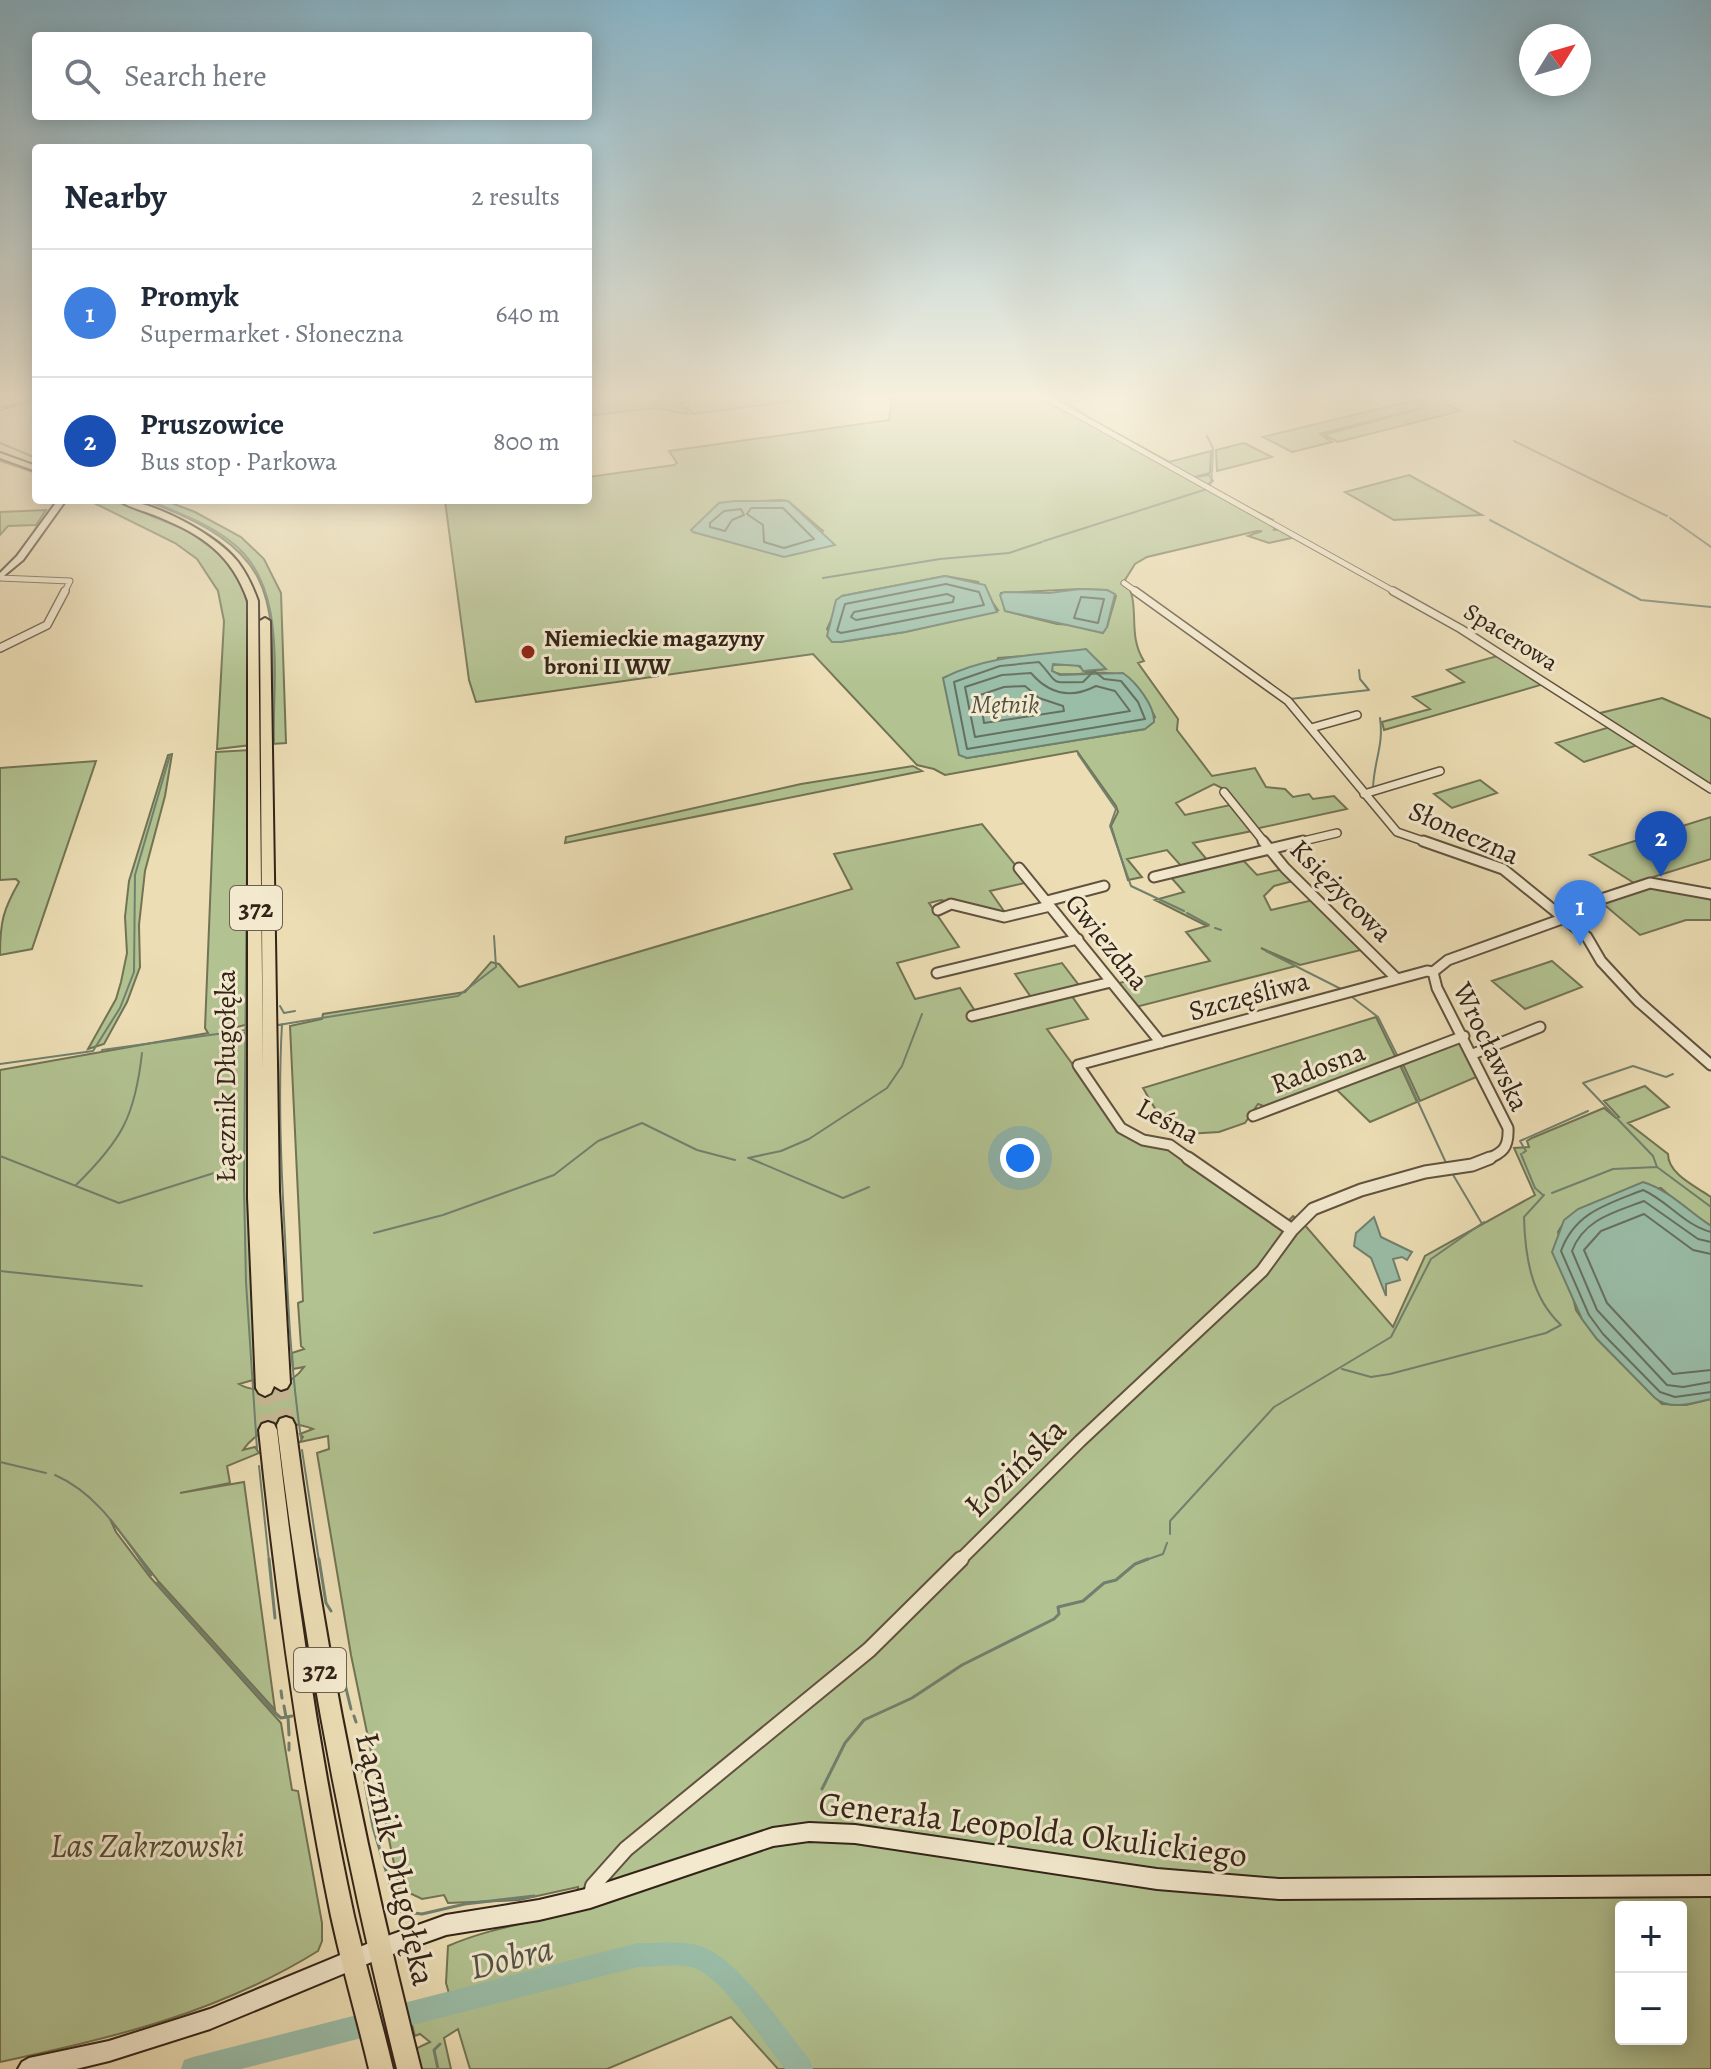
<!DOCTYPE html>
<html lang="en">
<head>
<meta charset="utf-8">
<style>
	:root { --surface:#fff; --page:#f2f2f3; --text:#1f2937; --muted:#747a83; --line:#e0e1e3; --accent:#8f2418 }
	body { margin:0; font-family:Alegreya,serif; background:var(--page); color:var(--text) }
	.controls { position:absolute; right:24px; bottom:24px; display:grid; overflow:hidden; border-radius:8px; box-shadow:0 4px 20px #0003 }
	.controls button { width:72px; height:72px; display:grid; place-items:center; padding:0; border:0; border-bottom:2px solid var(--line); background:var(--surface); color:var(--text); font:40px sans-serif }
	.compass { position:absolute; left:1519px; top:24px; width:72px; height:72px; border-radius:50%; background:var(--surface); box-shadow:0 4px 20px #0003; rotate:53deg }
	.you { position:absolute; left:1020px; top:1158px; width:28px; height:28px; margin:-20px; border:6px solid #fff; border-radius:50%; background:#1a73e8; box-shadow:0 0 0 12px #1a73e833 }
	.badge { display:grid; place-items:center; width:52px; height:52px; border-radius:50%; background:var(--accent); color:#fff; font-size:26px; font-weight:700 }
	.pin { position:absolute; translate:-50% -66px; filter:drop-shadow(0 2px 4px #0008) }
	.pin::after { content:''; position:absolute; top:42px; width:28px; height:24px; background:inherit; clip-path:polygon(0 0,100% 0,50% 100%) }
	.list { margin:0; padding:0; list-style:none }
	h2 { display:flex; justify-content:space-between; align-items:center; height:104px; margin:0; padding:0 32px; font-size:34px }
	h2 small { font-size:26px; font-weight:400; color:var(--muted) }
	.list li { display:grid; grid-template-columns:52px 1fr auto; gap:24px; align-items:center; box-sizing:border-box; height:128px; padding:0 32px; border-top:2px solid var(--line) }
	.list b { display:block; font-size:30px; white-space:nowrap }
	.list p { margin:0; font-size:26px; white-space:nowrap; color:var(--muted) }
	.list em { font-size:26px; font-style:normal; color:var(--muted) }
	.icon { flex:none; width:44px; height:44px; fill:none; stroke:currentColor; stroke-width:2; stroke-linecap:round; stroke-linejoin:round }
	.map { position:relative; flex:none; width:1711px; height:2069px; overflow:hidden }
	.search { position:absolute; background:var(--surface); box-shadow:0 4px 20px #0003; left:32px; top:32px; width:560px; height:88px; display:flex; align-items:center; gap:20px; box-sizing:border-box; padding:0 28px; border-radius:8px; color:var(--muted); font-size:30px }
	.panel { position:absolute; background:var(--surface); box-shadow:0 4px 20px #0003; left:32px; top:144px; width:560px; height:360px; border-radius:8px }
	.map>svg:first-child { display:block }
	.green { fill:#b2c291; stroke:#727354; stroke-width:2; fill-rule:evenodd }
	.water { fill:#9abda8; stroke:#71806e; stroke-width:2 }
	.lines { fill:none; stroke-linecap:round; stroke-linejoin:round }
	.shore { stroke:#667060; stroke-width:2 }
	.stream-far1 { stroke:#71806e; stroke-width:2 }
	.stream { stroke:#71806e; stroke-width:3 }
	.river { fill:#9abda8; fill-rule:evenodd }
	.primary-tunnel { stroke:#c7b895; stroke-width:17; stroke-dasharray:17 9; stroke-linecap:butt }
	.street-far4-casing { stroke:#61523f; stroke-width:7 }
	.street-far3-casing { stroke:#61523f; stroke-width:10 }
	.street-far2-casing { stroke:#61523f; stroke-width:13 }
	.street-far1-casing { stroke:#61523f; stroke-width:15 }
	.street-casing { stroke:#61523f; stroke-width:18 }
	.secondary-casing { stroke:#332418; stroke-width:4 }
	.primary-casing { stroke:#332418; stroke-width:4 }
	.highway-casing { stroke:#332418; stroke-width:4 }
	.street-far4 { stroke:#f3e9ce; stroke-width:5 }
	.street-far3 { stroke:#f3e9ce; stroke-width:7 }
	.street-far2 { stroke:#f3e9ce; stroke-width:9 }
	.street-far1 { stroke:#f3e9ce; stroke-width:11 }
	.street { stroke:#f3e9ce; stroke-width:14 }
	.secondary { fill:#f3e9ce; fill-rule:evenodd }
	.primary { fill:#ecddb4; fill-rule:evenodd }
	.highway { fill:#ecddb4; fill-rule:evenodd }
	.rail-casing { stroke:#332418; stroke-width:4 }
	.rail { stroke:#f3e9ce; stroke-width:2; stroke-dasharray:4; stroke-linecap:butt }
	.poi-dot { fill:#8f2418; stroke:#f3e9ce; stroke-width:3 }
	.labels { text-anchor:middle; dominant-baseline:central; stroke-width:6; stroke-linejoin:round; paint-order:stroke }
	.far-street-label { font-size:24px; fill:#332418; stroke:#f3e9ce }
	.far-poi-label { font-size:24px; font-weight:bold; fill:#332418; stroke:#f3e9ce; text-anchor:start }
	.far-water-label { font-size:26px; font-style:italic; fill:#525243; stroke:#f3e9ce }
	.shield { fill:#f3e9ce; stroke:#6d5f4f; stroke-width:2 }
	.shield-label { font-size:26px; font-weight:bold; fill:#332418 }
	.street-label { font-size:28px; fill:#332418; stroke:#f3e9ce }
	.near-street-label { font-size:34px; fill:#332418; stroke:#f3e9ce }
	.near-park-label { font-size:34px; font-style:italic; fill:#534c36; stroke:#f3e9ce }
	.near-water-label { font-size:36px; font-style:italic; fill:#525243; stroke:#f3e9ce }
</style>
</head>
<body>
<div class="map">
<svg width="1711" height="2069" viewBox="0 0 1711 2069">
	<rect width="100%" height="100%" fill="#ecddb4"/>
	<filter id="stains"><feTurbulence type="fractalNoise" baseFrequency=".0025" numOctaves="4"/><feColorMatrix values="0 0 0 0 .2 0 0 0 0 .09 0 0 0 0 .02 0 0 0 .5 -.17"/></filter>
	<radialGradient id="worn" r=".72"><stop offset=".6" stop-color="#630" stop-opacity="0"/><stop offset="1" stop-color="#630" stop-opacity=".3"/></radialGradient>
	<!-- green -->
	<path class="green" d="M638,395H838L694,414L687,409L690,402H681L688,414L656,408L588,416V397Z
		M873,395H1101L1069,403L1089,418L1169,462L1211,451L1210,473L1195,477L1209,475L1213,481L1207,485L1279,527L1273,530L1282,529L1296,537L1269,543L1248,536L1262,531H1257L1147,557L1135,564L1125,580C1142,605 1126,633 1144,661L1138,663L1178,719L1177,730L1212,776L1255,768L1266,787L1285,789L1293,797L1309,794L1313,799L1334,796L1347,809L1255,829L1222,788L1214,784L1176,803L1185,815L1230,805L1252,831L1193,843L1208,861L1182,867L1167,850L1127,859L1142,877L1128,880L1111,826L1118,812L1116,806L1077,751L945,775L934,769L917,765L813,654L476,702L469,680L445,501L588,500V477L674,465L677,463L669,451L889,420L892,400ZM781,500L788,501L823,531L799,552L787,556L692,530L719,503ZM945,576L978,582L998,610L905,632L840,642H835L827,629L842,596ZM1080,589L1107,590L1116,596L1107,627L1057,624L1005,611L1001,593ZM1038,655L1106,669L1086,672L1076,664L1051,665V671C1061,676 1066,674 1076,674C1126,671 1131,670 1155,717L1145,729L967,758L998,658Z
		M1431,396L1460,411L1338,442L1324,435L1426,407L1320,434L1332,442L1292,452L1263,437Z
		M1244,443L1272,457L1217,471L1216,450Z
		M1409,475L1482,515L1394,520L1345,492Z
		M88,500H116L185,528L211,544L237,572L249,602L251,745L217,749L224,621L218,591L197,559L175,543Z
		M144,500H164L195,512L241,537L264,559L281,593L286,743L272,744C271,606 293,554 144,500Z
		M46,510L36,525L8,526L0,535V512Z
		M1501,655L1544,684L1384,730L1382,722L1430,709L1413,697L1464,682L1447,670Z
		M1662,698L1711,719V787L1596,714Z
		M1610,727L1638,745L1584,762L1556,743Z
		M250,750L249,1024L233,1028V1038L249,1031L248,1147L255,1386L253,1380L239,1384C259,1396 291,1386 304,1367L293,1369L292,1353L304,1349L301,1346L298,1303L303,1301L290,1026L322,1019L323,1014L465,992L491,962L499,964L519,987L852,889L834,854L982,824L1029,882L990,891L1006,914L1003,915L941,900L929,903L959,947L897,963L915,999L960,988L979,1017L1071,995L1088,1019L1047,1029L1121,1131L1169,1147L1283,1226L1293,1216L1303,1223L1393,1327L1425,1256L1535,1195L1514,1148L1529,1147L1527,1141L1532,1138L1604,1108L1616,1118L1619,1117L1604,1101L1645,1086L1669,1107L1628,1123L1668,1154C1668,1174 1695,1186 1711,1197V1226L1685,1209L1661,1188C1625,1196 1577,1197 1558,1232L1576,1310L1582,1319L1597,1339L1662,1404L1686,1405L1711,1399V2069H778L731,2017L607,2069H470L458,2029L444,2038L451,2069H418L413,2050L430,2042L420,2034L415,2036L410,2017L452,2004L446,1983L448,1946C489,1928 535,1922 578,1910V1887L519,1900L448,1903L444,1895L422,1899L399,1888L351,1655L317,1453L329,1449L328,1436L300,1442L303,1437L300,1434L313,1429C289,1418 258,1428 243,1450L255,1447L259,1453L227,1466L230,1483L180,1493L244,1482L275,1710L159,1582L110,1519L116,1532L150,1577L281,1723L292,1790L298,1791L322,1923V1941L318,1951C218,2013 113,2038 0,2062V1070L208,1033L205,1028L216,752ZM1621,1907H1681V2039H1621Z
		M172,754L165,796L145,871L139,925L140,967L127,1002L104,1044L88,1049L116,999L121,982L127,953L125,917L129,881L168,755Z
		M96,761L32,949L0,955C0,922 3,910 19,882L16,879L0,880V768Z
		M913,766L922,771L565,843L566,837L801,784Z
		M1480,780L1497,793L1452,808L1434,794Z
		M1711,817V859L1634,883L1590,855Z
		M1240,857L1257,875L1283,869L1293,881L1274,886L1264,896L1271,910L1313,900L1365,949L1300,965L1261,948L1296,966L1136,1007L1115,984L1210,961L1186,932L1207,926L1155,900L1184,892L1168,874Z
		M1654,886L1711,895V920H1686L1640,935L1601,902Z
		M1552,961L1582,987L1525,1009L1492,981Z
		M1062,963L1081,988L1033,1000L1015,974Z
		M1376,1017L1397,1060L1266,1107L1258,1104L1245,1123L1219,1132L1187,1134L1157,1112L1143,1088Z
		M1462,1038L1481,1075L1420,1101L1402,1062Z
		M1399,1063L1417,1102L1370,1122L1335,1088Z"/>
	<!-- water -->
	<path class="water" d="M735,501H788L835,545L784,557L693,532L691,530L719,503Z
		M945,576L985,585L997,612L905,632L840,642H832L827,636L836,600L842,596Z
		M1080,589L1107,590L1115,594L1107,627L1103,633L1005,611L1000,595L1004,592L1049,593Z
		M1086,649L1106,669L1083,671L1080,666L1053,664L1052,671L1060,675L1123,673C1136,682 1155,706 1154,722L1145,729L967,758L959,755L943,678C987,655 1037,655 1086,649Z
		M1643,1182C1669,1190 1688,1211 1711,1226V1399C1693,1403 1671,1411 1655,1398L1597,1339L1582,1319L1552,1252L1564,1220L1578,1209Z
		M1374,1217L1381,1237L1412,1252L1407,1260L1402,1257L1393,1259L1400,1280L1386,1284V1296L1371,1258L1354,1246L1356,1233Z"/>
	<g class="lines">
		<!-- shore -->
		<path class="shore" d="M751,508H783L814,539L784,548L764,542L763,525L747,514Z
			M741,509L744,515L732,520L725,531L710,527V523L724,511Z
			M946,584L979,592L984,605L841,633L837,631L845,604Z
			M947,594L954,597L953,602L856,620L851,617L854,612Z
			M1081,597L1104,599L1098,623L1074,618Z
			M1039,662C1060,684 1046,683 1083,682L1094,671L1104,679L1121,681L1138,702L1145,719L967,749L954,682L1000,666Z
			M1031,673C1049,694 1071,699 1096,686L1115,691L1130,711L975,737L965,687L1002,675Z
			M1025,686L1039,698L1063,706L1064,711L984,723L980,695L1004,687Z
			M1711,1232C1684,1225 1668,1201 1643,1190C1608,1204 1575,1212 1561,1251L1589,1315L1603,1334L1660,1392L1675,1397L1711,1392
			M1711,1242L1698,1239L1644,1201C1615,1212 1584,1219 1572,1251L1597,1310L1667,1385L1683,1387L1711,1382
			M1711,1254L1693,1250L1644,1214L1601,1231L1584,1250L1607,1303L1673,1374L1711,1370"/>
		<!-- stream-far1 -->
		<path class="stream-far1" d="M883,395L896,402
			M1033,395L1071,414
			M1051,395L1077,411
			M653,396V403
			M677,396L683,395
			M660,397H666
			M588,398L653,395
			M1207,436L1213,448L1212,472
			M1514,441L1667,516
			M0,443L36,458
			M0,461L36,473
			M1210,487L1212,474
			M113,500L188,531L221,555
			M148,500C176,512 205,522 230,541C289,584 272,678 274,742
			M1245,506L1273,520
			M1670,518L1711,547
			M1490,520L1641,600L1711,607
			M39,524L58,500
			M33,534L37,526
			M1044,541L1207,489
			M0,572L19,553
			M823,578L940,559L1009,553L1042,542
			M245,594L248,608
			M1290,699L1369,690L1360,679L1359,670
			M248,751L244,1188L246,1282L257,1449
			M1078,754L1116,809L1110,826L1131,886L1184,911
			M1373,788C1374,760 1384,746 1380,718
			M1187,913L1209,925
			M1215,928L1221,930
			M1266,951L1343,990
			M1352,997L1378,1017L1398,1057
			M280,1006L284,1013L295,1011
			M282,1024C278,1095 281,1166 285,1237C288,1305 291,1371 301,1438
			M278,1025L458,996L496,967L494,936
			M102,1050L246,1030
			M0,1064L93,1051L120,1008L134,972L135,875L170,755
			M1401,1065L1447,1165
			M1523,1153L1526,1151L1520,1141L1588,1111
			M1521,1154L1535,1188L1543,1195
			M0,1156L119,1203L214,1173
			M748,1158L781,1151L809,1139L887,1088L902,1066L922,1014
			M749,1158L843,1198L869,1187
			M1657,1167L1653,1156L1583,1083L1633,1066L1666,1077L1673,1074
			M1452,1173L1481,1222
			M76,1185C122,1140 135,1116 142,1053
			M1552,1193L1613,1169L1657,1167L1711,1207
			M374,1233L443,1215L554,1175L598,1141L642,1123L697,1150L735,1160
			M0,1271L142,1286
			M1342,1369L1371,1377L1390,1374L1546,1333L1561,1325C1531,1297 1525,1256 1524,1217L1544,1195
			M302,1450L319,1561
			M0,1462L46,1473
			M259,1466L269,1561
			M55,1475C94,1492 117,1527 141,1561
			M1170,1534V1521L1274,1407L1391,1337L1431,1259L1484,1222
			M1143,1561L1163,1554L1167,1543"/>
		<!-- stream -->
		<path class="stream" d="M140,1559L151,1575
			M269,1559L275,1618
			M319,1559L326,1603L331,1611
			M157,1583L273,1711L281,1718L292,1716
			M343,1666V1672
			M344,1680L351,1709
			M281,1691L282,1698
			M284,1706L286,1717
			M354,1716L356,1722
			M288,1717L289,1735
			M289,1743V1750
			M361,1761L373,1827L398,1911L422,1914L465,1904L534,1896
			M822,1789L845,1743L864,1720L912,1698L962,1665L1054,1619L1059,1614L1058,1607L1083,1601L1104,1583L1116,1580L1135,1564L1148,1559
			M438,2069L434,2050L440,2044"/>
		<!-- river -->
		<path class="river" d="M638,1943C658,1944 680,1940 700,1946C739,1958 783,2028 810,2060L813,2069H785C767,2046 720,1975 694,1968C677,1963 656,1967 638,1967L241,2069H181L184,2060L193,2057Z"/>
		<!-- primary-tunnel -->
		<path class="primary-tunnel" d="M281,1383L286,1425
			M265,1388L268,1430"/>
		<!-- street-far4 casing -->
		<g class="street-far4-casing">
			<path id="street-far4" d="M1042,395L1397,593
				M0,578L70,581L64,593
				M1124,583L1138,593"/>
		</g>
		<!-- street-far3 casing -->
		<g class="street-far3-casing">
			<path id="street-far3" d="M1135,591L1288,701L1397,832L1429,843
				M1393,591L1461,629L1711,789
				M0,648L47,625L65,591
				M1311,728L1357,715
				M1224,792L1265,843
				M1364,794L1440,771
				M1295,843L1337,833"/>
		</g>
		<!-- street-far2 casing -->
		<g class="street-far2-casing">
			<path id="street-far2" d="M1263,841L1285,868L1397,979
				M1423,841L1503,869L1587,937L1601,961L1638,1001L1711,1065
				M1019,868L1161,1043
				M1154,877L1303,841
				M1047,901L1104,886
				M938,910L951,904L1004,917L1050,906
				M1559,913L1650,883L1711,894
				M1433,972L1448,960L1562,919
				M1433,972L1437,988L1508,1128C1509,1148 1503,1153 1485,1160
				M937,973L1078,939
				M972,1016L1111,982
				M1473,1054L1540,1027
				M1253,1116L1464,1036
				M1191,1160L1170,1145L1143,1140L1121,1128L1078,1065L1427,971L1433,972"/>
		</g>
		<!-- street-far1 casing -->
		<g class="street-far1-casing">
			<path id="street-far1" d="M1188,1158L1292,1230
				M959,1561L1080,1441L1262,1271L1292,1230L1313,1209L1361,1190L1425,1172L1472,1165L1490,1158"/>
		</g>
		<!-- street casing -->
		<g class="street-casing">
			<path id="street" d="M590,1898L593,1886L626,1849L869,1650L961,1559"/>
		</g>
		<!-- secondary casing -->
		<g class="secondary-casing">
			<path id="secondary" d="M58,500H66L23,560L0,579V573L17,556Z
				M809,1823L855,1825L1157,1869L1279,1879L1711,1876V1896L1279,1899L1157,1889L855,1843L809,1841L773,1846L590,1908L539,1920L446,1935L379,1959L210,2029L109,2061L76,2069H18L22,2062L29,2058L109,2041L210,2009L379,1939L446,1915L539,1900L590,1888L773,1828Z"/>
		</g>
		<!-- primary casing -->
		<g class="primary-casing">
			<path id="primary" d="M0,453L36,466V471L0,458Z
				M118,500C152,500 217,535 238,562C247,574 253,587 258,601L263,1072L260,621L265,618L270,621L279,1191L290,1383L287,1388L281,1390L274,1386L271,1393L265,1396L259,1393L256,1388L248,1198V601C232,555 203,535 159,517C145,511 130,508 118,500Z
				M286,1417L292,1419L295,1425C323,1643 367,1856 421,2069H397C344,1856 303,1643 277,1425L280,1419Z
				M268,1422L274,1424L277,1430C296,1593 319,1755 354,1916C366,1967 381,2018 393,2069H369C357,2018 342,1967 331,1916C298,1755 276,1593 259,1430L262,1424Z"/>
		</g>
		<!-- highway casing -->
		<g class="highway-casing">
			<path id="highway" d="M588,395H599L588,398Z"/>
		</g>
		<!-- street-far4 -->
		<use href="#street-far4" class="street-far4"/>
		<!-- street-far3 -->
		<use href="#street-far3" class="street-far3"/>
		<!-- street-far2 -->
		<use href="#street-far2" class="street-far2"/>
		<!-- street-far1 -->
		<use href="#street-far1" class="street-far1"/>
		<!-- street -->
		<use href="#street" class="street"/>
		<!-- secondary -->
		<use href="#secondary" class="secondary"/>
		<!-- primary -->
		<use href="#primary" class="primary"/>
		<!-- highway -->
		<use href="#highway" class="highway"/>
		<!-- rail casing -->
		<g class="rail-casing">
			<path id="rail" d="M0,409L36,399"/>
		</g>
		<!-- rail -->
		<use href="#rail" class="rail"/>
	</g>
	<!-- sky -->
	<linearGradient id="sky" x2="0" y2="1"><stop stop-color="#89b8ce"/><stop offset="0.58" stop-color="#f6f0dd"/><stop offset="1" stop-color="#f6f0dd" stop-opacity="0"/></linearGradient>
	<rect width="1711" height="685" fill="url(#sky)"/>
	<!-- markers -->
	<circle class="poi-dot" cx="528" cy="652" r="8"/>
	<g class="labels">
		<!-- far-street labels -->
		<g class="far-street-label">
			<text transform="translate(1511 637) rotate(32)">Spacerowa</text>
		</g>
		<!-- far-poi labels -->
		<g class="far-poi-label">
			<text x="544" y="638">Niemieckie magazyny<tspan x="544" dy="28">broni II WW</tspan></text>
		</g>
		<!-- far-water labels -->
		<g class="far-water-label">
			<text x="1005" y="704">Mętnik</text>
		</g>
		<!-- shield labels -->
		<g class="shield">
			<rect x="230" y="886" width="52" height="44" rx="6"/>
			<rect x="294" y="1648" width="52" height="44" rx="6"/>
		</g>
		<g class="shield-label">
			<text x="256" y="908">372</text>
			<text x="320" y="1670">372</text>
		</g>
		<!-- street labels -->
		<g class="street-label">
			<text transform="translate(1464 833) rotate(24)">Słoneczna</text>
			<text transform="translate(1341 891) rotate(45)">Księżycowa</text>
			<text transform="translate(1107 942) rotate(51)">Gwiezdna</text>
			<text transform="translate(1249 996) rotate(-15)">Szczęśliwa</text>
			<text transform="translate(1491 1047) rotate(64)">Wrocławska</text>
			<text transform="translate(1318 1068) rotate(-21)">Radosna</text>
			<text transform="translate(226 1076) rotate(-90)">Łącznik Długołęka</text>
			<text transform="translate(1168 1121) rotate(28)">Leśna</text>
		</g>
		<!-- near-street labels -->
		<g class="near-street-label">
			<text transform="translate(1015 1467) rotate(-44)">Łozińska</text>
			<text transform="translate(1033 1829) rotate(7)">Generała Leopolda Okulickiego</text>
			<text transform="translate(396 1859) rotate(77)">Łącznik Długołęka</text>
		</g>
		<!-- near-park labels -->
		<g class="near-park-label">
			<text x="147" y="1845">Las Zakrzowski</text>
		</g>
		<!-- near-water labels -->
		<g class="near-water-label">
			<text transform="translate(511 1957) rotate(-14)">Dobra</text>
		</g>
	</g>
	<rect width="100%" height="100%" filter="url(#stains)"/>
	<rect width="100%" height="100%" fill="url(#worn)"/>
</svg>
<div class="controls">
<button>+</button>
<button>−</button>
</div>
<svg class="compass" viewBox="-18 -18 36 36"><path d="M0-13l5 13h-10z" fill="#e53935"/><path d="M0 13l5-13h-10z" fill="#747a83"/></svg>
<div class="you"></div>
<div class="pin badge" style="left:1580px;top:946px;background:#3f7fe0">1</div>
<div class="pin badge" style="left:1661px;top:877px;background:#1a4fb4">2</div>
<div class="search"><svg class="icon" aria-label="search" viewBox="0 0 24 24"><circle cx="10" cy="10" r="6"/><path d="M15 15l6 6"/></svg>Search here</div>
<section class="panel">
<h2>Nearby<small>2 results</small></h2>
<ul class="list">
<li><span class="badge" style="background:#3f7fe0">1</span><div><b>Promyk</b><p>Supermarket · Słoneczna</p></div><em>640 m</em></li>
<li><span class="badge" style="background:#1a4fb4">2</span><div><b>Pruszowice</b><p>Bus stop · Parkowa</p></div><em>800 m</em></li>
</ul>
</section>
</div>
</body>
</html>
